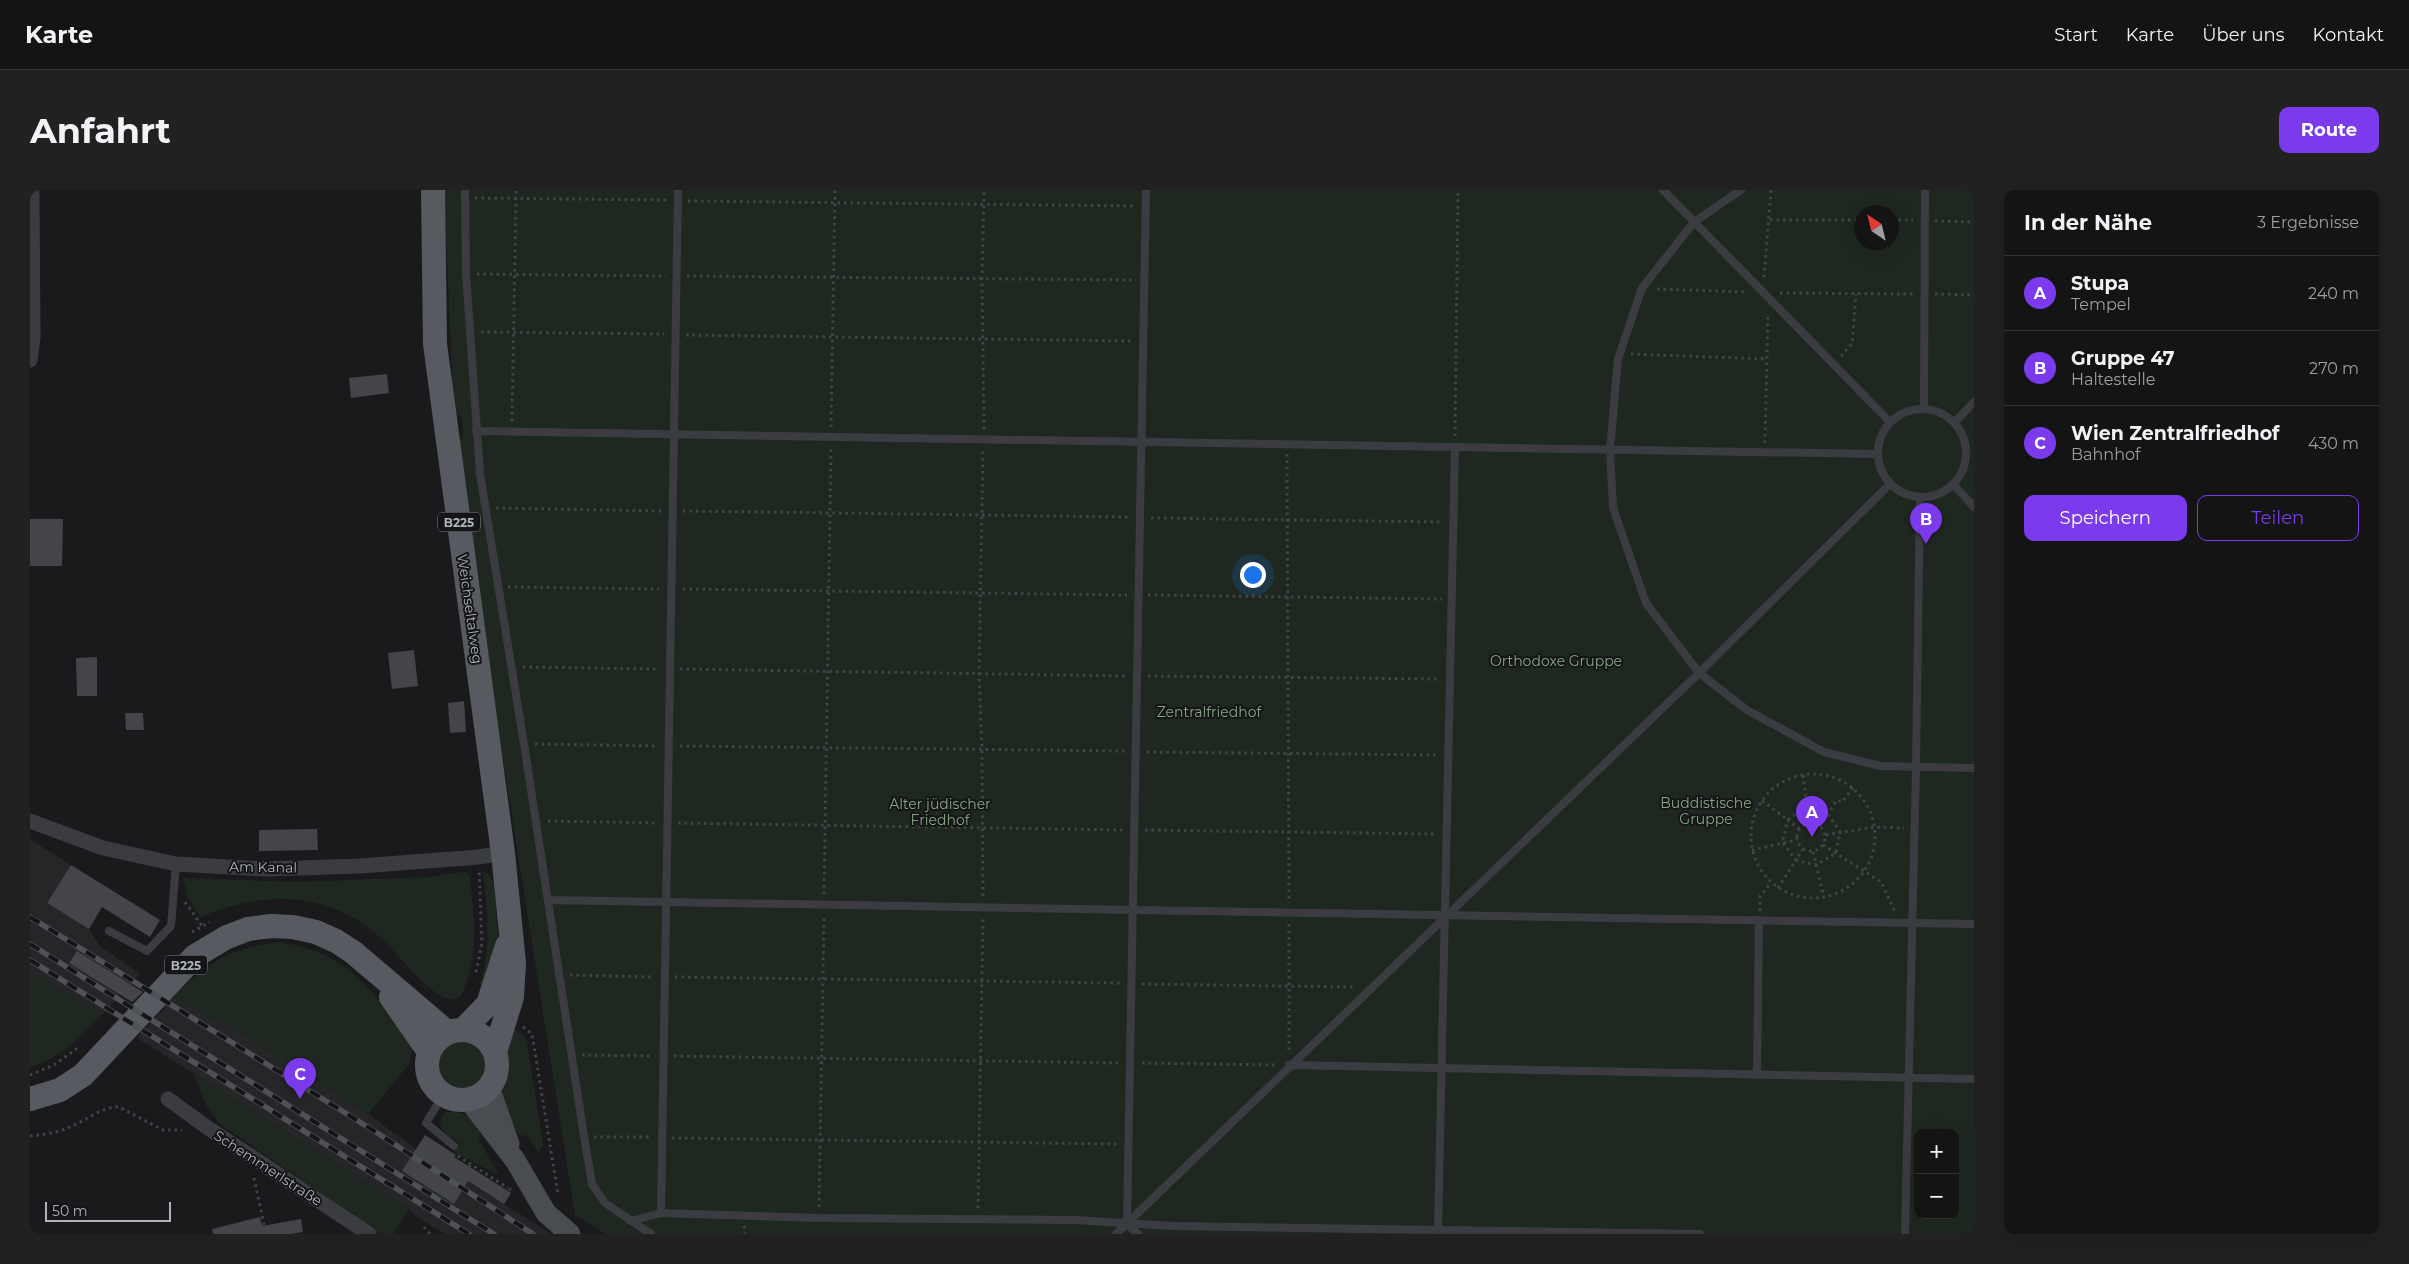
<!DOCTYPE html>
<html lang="de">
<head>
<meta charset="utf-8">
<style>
	:root { --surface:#141415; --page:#212122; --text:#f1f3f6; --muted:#9d9ea0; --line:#333334; --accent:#7c3aed }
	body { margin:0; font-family:Montserrat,sans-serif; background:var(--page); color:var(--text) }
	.controls { position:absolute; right:15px; bottom:15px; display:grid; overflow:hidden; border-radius:10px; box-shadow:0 5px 20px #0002 }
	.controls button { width:45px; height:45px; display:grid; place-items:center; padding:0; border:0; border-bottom:1px solid var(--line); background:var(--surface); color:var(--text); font:25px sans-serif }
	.compass { position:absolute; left:1824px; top:15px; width:45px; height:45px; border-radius:50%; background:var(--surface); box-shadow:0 5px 20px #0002; rotate:325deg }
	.scale { position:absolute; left:15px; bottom:12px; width:126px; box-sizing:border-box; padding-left:5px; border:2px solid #acb3bc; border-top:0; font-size:14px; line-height:18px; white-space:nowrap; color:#acb3bc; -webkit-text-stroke:4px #151517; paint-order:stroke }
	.you { position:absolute; left:1222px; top:384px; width:18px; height:18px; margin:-12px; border:4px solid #fff; border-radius:50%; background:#1a73e8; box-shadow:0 0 0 8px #1a73e833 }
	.badge { display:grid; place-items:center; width:32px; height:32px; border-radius:50%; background:var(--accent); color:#fff; font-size:16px; font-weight:700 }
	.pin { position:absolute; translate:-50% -41px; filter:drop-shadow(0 1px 2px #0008) }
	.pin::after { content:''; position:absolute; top:26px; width:18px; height:15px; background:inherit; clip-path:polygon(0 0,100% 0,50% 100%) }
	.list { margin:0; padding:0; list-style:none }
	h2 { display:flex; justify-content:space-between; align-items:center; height:65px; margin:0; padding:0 20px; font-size:21px }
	h2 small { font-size:16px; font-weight:400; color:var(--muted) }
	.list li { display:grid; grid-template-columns:32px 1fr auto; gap:15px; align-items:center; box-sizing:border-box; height:75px; padding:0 20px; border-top:1px solid var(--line) }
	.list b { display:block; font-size:19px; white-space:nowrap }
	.list p { margin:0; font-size:16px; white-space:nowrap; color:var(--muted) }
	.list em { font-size:16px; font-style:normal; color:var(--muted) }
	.actions { display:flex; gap:10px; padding:15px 20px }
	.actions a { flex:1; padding:11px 0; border:1px solid var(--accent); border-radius:10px; text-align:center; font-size:18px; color:var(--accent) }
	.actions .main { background:var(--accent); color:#fff }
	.map { position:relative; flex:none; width:1944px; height:1044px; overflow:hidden; border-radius:10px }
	header { display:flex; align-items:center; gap:30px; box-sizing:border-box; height:70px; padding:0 25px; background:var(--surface); border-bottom:1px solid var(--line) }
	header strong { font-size:24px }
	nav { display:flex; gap:28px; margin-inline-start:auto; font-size:18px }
	.intro { display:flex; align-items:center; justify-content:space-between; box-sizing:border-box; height:120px; padding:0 30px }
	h1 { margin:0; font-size:35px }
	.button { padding:12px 22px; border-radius:10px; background:var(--accent); color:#fff; font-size:18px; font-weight:700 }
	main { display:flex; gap:30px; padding:0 30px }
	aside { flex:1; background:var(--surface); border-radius:10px; box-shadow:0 5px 20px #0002 }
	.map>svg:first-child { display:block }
	.built { fill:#262629 }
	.green { fill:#1f2820; fill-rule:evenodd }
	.building { fill:#444549 }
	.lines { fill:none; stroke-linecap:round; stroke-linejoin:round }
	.path { stroke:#414448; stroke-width:3; stroke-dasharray:2.5 4; stroke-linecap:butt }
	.lane { stroke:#3b3c41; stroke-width:8 }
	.street { stroke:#3b3c41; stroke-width:15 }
	.secondary { stroke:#494c51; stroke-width:21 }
	.primary { stroke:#575a60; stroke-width:24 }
	.rail-casing { stroke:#4e5156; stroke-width:5.5 }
	.rail { stroke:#151517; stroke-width:4; stroke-dasharray:11; stroke-linecap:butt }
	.labels { text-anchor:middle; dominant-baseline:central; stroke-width:4; stroke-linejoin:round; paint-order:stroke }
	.shield { fill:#151517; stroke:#7f848a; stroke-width:1 }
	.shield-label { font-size:12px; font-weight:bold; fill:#acb3bc }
	.street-label { font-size:14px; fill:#acb3bc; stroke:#151517 }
	.park-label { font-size:14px; fill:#84a783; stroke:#151517 }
</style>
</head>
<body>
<header>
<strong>Karte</strong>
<nav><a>Start</a><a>Karte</a><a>Über uns</a><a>Kontakt</a></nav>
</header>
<div class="intro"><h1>Anfahrt</h1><a class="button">Route</a></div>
<main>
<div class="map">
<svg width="1944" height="1044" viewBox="0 0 1944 1044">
	<rect width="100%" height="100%" fill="#1a1a1c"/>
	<!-- built -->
	<path class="built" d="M0,649L41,675L17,713L59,739L70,756L110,784L72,825L0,781Z
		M145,806L181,829H188L338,924L386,959L522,1044H414L384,1025L379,1019L107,848Z"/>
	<!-- green -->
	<path class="green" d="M414,0H1944V1044H576L545,1025L434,322L426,249H431L433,246L432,228L429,225L424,226ZM1832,22H1862V52H1832ZM1888,943H1925V1025H1888Z
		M453,681L459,685L464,694L468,746L467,762L452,798L450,794C462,756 457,719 453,681Z
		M433,682L438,683L440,689C445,730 449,768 431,806L421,810C399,804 376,774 361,758C305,700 241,699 170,727L158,708L153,688L271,692L397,687Z
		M248,752C321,762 340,801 383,854L380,873L338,924L188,829H181L145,806C183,768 196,761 248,752Z
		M0,781L72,825C51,847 29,869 0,877Z
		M481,837L494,845L497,852L513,955L509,962L496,944L491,947L481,933L470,904L477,880L476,859Z
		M403 876a28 28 0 1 1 56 0a28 28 0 1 1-56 0Z
		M164,884L379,1019L363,1044H351L190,934L177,917Z
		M416,922C436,921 444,929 452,946L448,948L468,983L466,984L424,962L430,953C418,945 401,936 416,922Z"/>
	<!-- building -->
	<path class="building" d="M357,184L359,203L321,208L319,188Z
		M0,329H33L32,376H0Z
		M384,460L388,496L362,499L358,463Z
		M67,467V506H47L46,468Z
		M434,511L436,542L420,543L418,513Z
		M95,523H113L114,540H96Z
		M287,639L288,660L229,661V640Z
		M41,675L130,730L120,747L72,717L59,739L17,713Z
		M47,761L113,802L102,812L39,773Z
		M395,945L426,965L424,967L481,1003L474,1014L438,991L424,1014L372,981Z
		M230,1027L232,1036L271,1029L273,1042L260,1044H183L182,1039Z"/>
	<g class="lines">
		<!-- path -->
		<path class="path" d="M445,8L637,10
			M658,11L1104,16
			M1740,30H1832
			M1862,30H1883
			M1905,31L1944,32
			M447,84L636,86
			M657,86L1103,90
			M1734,87L1741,0
			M1627,99L1716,102
			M1750,103L1883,104
			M1905,104L1944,105
			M451,142L634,144
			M656,145L1102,151
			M1601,164L1737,169
			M1811,166L1822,154L1826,104
			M482,231L486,0
			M801,237L805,0
			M954,239L952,89L954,0
			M1425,246L1428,0
			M1735,253L1738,124
			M1257,264L1259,713
			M466,318L632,321
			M653,321L1100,327
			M1121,328L1412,332
			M478,397L629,399
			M653,399L1097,405
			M1118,405L1412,409
			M493,477L629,479
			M650,479L1097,486
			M1118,486L1409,489
			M505,554L629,556
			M650,556L1096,561
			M1117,562L1409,565
			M1721 646a62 62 0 1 1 124 0a62 62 0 1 1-124 0Z
			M1773,585L1779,633
			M1732,611L1758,630L1775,617L1798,624L1810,642L1806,663L1786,675L1766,670L1773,659
			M518,631L626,633
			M648,633L1094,640
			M1767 647a14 14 0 1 1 28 0a14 14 0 1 1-28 0Z
			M1790,636L1807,610L1812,612L1823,598
			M1115,640L1406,644
			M1796,645L1845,637L1874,638
			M1793,655L1851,692L1865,722
			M1722,660L1767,650
			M1783,662L1794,708
			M1748,698L1766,670L1752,652L1758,630L1769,639
			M794,704L801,258
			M953,706L952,560L949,483L953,260
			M155,712L172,736
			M1730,721V706L1741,693
			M1259,734V863
			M162,742L180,732
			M62,779L101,803
			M446,782L452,753L449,681
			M540,785L623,787
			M645,787L1091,793
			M1112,794L1326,797
			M493,837L502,844L528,1004
			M552,865L623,866
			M644,866L1088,873
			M1112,873L1246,875
			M0,885L24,875L49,857
			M0,946C12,945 24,943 35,939C51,934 74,915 89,917L133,940H152
			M564,947H621
			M642,948L1088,954
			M428,966L478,998
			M429,980L435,983L441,974
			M224,988L236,1044
			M444,989L472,1007L478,998L481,1000
			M789,1017L794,726
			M948,1018L953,727
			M714,1036L715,1044
			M394,1037L400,1044"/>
		<!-- lane -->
		<path class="lane" d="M435,0L436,84L450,284L494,554L554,946L562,994L575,1013L621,1044
			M1633,0L1860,232
			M1711,0L1664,32L1612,98L1588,169L1580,260L1583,318L1616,413L1669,483L1717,520L1794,562L1850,576L1944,578
			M1894,219L1895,0
			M1848 263a44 44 0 1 1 88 0a44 44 0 1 1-88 0Z
			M1924,233L1944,212
			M446,241L1848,264
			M1923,294L1944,317
			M518,710L1944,734
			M79,741L117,761L141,736L146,674
			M1259,875L1944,889
			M1727,885L1729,730
			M413,905L396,933L424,956
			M631,1023L648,0
			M601,1031L631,1023L789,1028L1046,1030L1142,1036L1670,1044
			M1408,1042L1425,257
			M1086,1044L1669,483L1860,294
			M1108,1044L1097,1034L1116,0
			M1875,1044L1886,577L1890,307"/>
		<!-- street -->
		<path class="street" d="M0,170L3,148L2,0
			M0,631L73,658L146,674L237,679L330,676L449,667L473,663
			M138,909L178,938L339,1044"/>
		<!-- secondary -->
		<path class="secondary" d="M459,897L479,954
			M438,909L485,970L516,1023L540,1044"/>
		<!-- primary -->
		<path class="primary" d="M403,0L405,154L473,663L484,773L482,807L465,862
			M361,807L399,862
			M434,839L458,814L477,756
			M397 875a35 35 0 1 1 70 0a35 35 0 1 1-70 0Z
			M0,909L30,900L53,885L165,766L197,747L218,739L241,736L263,737L286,742L306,751L323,762L417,842"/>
		<!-- rail casing -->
		<g class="rail-casing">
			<path id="rail" d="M0,727L341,939L503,1044
				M0,754L464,1044
				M0,770L439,1044"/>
		</g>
		<!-- rail -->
		<use href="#rail" class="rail"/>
	</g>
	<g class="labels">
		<!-- shield labels -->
		<g class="shield">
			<rect x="408" y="322.5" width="42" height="19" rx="4"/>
			<rect x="135" y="765.5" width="42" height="19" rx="4"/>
		</g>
		<g class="shield-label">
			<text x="429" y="332">B225</text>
			<text x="156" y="775">B225</text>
		</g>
		<!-- street labels -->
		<g class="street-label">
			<text transform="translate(440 419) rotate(82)">Weichseltalweg</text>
			<text transform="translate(233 677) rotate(1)">Am Kanal</text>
			<text transform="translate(238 978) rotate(33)">Schemmerlstraße</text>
		</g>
		<!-- park labels -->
		<g class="park-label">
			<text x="1526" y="471">Orthodoxe Gruppe</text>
			<text x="1179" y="522">Zentralfriedhof</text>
			<text x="1676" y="613">Buddistische<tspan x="1676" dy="16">Gruppe</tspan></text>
			<text x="910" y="614">Alter jüdischer<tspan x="910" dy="16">Friedhof</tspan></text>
		</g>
	</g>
</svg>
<div class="controls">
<button>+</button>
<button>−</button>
</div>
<svg class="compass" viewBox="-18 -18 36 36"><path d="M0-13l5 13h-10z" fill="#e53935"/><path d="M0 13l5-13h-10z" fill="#9d9ea0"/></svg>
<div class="scale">50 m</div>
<div class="you"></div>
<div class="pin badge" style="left:1782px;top:647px">A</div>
<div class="pin badge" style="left:1896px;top:354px">B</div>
<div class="pin badge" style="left:270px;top:909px">C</div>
</div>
<aside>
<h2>In der Nähe<small>3 Ergebnisse</small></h2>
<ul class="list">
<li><span class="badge">A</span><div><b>Stupa</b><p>Tempel</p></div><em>240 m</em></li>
<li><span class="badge">B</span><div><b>Gruppe 47</b><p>Haltestelle</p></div><em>270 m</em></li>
<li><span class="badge">C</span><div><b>Wien Zentralfriedhof</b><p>Bahnhof</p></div><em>430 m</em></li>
</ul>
<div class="actions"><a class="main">Speichern</a><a>Teilen</a></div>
</aside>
</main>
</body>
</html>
